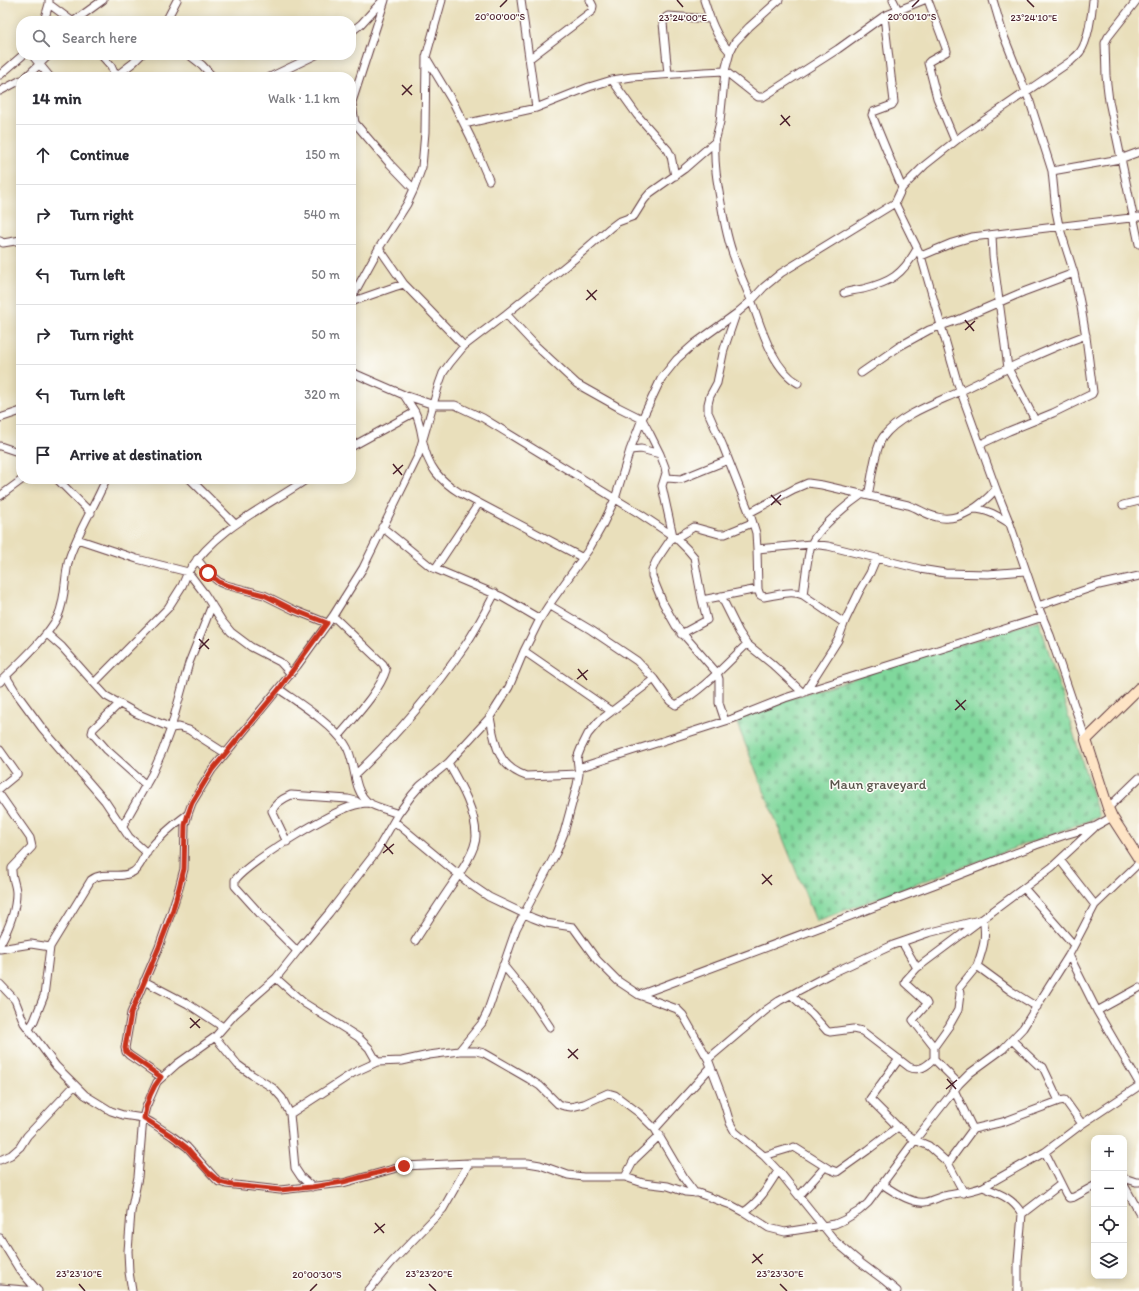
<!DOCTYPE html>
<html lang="en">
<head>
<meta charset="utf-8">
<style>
	:root { --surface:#fff; --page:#f7f7f7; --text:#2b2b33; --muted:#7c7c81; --line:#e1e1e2 }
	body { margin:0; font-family:Itim,sans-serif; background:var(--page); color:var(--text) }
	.controls { position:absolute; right:12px; bottom:12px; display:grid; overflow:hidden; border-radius:8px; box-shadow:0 2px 10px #0003 }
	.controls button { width:36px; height:36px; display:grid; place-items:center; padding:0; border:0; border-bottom:1px solid var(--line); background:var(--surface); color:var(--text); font:20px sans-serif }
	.stop { position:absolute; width:12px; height:12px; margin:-9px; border:3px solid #c8321e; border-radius:50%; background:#fff }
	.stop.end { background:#c8321e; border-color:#fff; box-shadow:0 1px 4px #0008 }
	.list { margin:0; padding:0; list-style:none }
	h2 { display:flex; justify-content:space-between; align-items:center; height:52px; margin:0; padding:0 16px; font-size:17px }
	h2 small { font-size:13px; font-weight:400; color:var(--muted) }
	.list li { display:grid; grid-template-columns:26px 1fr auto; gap:12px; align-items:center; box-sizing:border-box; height:60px; padding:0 16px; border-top:1px solid var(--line) }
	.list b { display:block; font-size:15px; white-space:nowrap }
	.list em { font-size:13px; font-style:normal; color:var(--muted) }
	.icon { flex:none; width:22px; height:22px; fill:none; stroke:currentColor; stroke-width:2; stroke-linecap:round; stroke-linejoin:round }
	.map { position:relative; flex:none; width:1139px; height:1291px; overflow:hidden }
	.search { position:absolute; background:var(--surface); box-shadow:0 2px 10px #0003; left:16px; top:16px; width:340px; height:44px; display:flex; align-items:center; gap:10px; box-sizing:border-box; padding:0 14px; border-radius:16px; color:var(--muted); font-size:15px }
	.panel { position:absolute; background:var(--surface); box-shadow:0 2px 10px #0003; left:16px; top:72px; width:340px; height:412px; border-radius:16px }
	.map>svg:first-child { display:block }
	.cemetery { fill:url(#cemetery-stones); stroke:#657c64 }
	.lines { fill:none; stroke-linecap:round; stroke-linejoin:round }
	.street-casing { stroke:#623c41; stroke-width:9 }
	.secondary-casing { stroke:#623c41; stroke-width:12 }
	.street { stroke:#fff; stroke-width:7 }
	.secondary { stroke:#fee4c5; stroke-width:10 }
	.route { stroke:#c8321e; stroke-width:5 }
	.ticks { fill:none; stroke:#4a1f2b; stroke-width:1.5 }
	.labels { text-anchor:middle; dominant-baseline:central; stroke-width:3; stroke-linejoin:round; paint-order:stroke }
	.park-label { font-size:14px; fill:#5a564d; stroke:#fdfcf7 }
	.ticks-label { font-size:10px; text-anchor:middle; fill:#4a1f2b; stroke:#fdfcf7; stroke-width:3; stroke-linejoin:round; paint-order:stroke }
</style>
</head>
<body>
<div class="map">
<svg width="1139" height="1291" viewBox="0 0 1139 1291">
	<defs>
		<pattern id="cemetery-stones" width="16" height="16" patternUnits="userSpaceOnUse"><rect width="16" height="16" fill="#80d89c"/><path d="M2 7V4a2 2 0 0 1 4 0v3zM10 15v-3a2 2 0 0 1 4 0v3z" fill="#70b987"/></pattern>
	</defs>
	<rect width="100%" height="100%" fill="#fdfcf7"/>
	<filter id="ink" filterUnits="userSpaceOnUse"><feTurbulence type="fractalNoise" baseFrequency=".025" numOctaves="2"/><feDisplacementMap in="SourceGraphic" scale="8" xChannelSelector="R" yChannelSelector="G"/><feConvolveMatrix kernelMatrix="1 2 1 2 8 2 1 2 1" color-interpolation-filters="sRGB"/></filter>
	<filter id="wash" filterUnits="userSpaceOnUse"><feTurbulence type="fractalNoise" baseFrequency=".012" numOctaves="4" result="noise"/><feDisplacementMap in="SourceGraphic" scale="16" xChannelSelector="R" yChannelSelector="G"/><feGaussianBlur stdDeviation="0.9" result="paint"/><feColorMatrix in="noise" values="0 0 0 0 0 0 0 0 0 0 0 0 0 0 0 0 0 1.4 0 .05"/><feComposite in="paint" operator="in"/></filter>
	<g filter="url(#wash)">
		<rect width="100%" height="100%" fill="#e9dfbb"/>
		<!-- cemetery -->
		<path class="cemetery" d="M1039,620L1099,817L816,921L734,716Z"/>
	</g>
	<g filter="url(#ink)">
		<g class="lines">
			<!-- street casing -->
			<g class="street-casing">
				<path id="street" d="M521,0L536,108
					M704,0C710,19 716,37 730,52
					M893,0L898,10
					M928,0L947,51L946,52L930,61L928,63L937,98L955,141
					M1137,0L1108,37L1105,43L1106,76L1109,101L1139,244
					M49,4L72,21
					M884,16L894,102L892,105L873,112L872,115L902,188
					M44,21L49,4V0
					M74,21L103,0
					M166,21L177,0
					M351,32L361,24L383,0
					M32,55L50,77
					M101,55L111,66L116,77
					M189,55L202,65L213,77
					M427,59L454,104L471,138L489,180
					M529,59L592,11L593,6L590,0
					M668,74L663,23L665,18L668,16L710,19
					M0,75L23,55
					M116,76L133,63L141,55
					M26,77L49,55
					M270,77L316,55
					M612,80L637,115L668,150L671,156L675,176
					M0,91L21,80
					M352,104L355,123
					M351,105L385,0
					M351,123H355L390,164L414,189
					M464,124L536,108L589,87L612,80L632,77L704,72L725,71L754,94L758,97H763L838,49L884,16L924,0
					M715,142C714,164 717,182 721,203C724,221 727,239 734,257C739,273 747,289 753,305C762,330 773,369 798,383
					M1052,171L1120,159L1139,152
					M992,235L993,256L1008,368L1035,420
					M0,241L3,243L21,240
					M379,248L404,284
					M921,256L952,243L972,237L1139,217
					M844,293C850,291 856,290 863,289C891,282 902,275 917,249
					M351,299L379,248L407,204L414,189L422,167L425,132L426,57L442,0
					M351,302L394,287L404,284L464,346
					M506,314L535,345L577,384L618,407L642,419L650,434L660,454
					M736,314L724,349L717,383L710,396L708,404V412L723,446L751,517L756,533L757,549L811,544L828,546L920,569L945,573L988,574L1025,571
					M351,372L404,395L434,405H455L483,418L640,514L676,538L694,527L719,534H725L752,523
					M861,373L900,346L929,330L958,320L1023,292L1074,273
					M415,412C420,422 421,431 423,442C428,467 439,480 460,493L583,558
					M0,418L21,411
					M981,444L1009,431L1053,413L1092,394L1093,392L1086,337L1081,307L1074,273L1059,226L1056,211L1052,171L1030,102L1003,34L993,0
					M0,446L21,453
					M351,447L415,412L404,395
					M630,450L641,449L660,454L665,467L667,478L681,479L728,460
					M666,473L662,486L673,536L656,561L652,570V576L663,603L676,626L717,673L719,679V703L725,721
					M57,479L91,513
					M190,479L235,524
					M868,495C872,480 874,450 883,437C899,415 938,402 961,391C1002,371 1043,351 1086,335
					M0,496L23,479
					M1123,505L1139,501
					M973,509C987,509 998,516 1009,523
					M749,513L794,489L808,483L822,485L908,505C918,508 926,515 937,517C959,523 982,505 996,489
					M382,527L431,567L502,597L540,619
					M676,538L688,550L694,557L702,600L758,589L760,595L764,597C777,595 791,590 803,595
					M77,539L137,559L188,572C219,526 263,509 307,479
					M757,549L758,589
					M197,559L208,573L219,582L226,585L264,595L294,610L327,623
					M435,569L479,503
					M549,605L591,630L637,661L654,679L670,701L676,705C703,690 725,665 747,644L739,632L721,596
					M1038,606L1099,585L1139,576
					M333,616L383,664L386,670C380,691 353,719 339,736
					M844,623L803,595C805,580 807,559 811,545C816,530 848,504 861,495
					M46,633L62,647L94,683
					M681,634L707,620L702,600
					M747,644L772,664L803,693
					M524,651L611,711
					M6,676L17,694L42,728L105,801L129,837L147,853
					M0,682C18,664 47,638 58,616C66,599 64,577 69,559C78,531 95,506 106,479
					M279,689C300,704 331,723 345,744C357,761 351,790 369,803C375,807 391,811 398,814
					M805,692L838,640L845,621L860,590L870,573L876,559
					M119,704L93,729L92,733L107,750L146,785
					M490,717C495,744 497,766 526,776L579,774
					M1086,740L1050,635L1038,606L1010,524L996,489L957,381L921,256L895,203L902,188L925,165L963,135L1071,61C1074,58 1077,56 1080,52C1088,42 1092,13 1093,0
					M0,750L17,774L0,788
					M225,753L189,730L179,727L171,728L136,713L106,696L94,683L168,608L182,586L188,572L204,593L222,621L231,632L251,647L280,662L291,674
					M578,768L732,719L785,698L1043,617
					M355,775C397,735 434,691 466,644C477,628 486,610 495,593
					M0,795L30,838L32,847L12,868C11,877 16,884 16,893C16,912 9,928 0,944
					M1108,808L1139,778
					M394,821L470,884L489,897L533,918L546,923L573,927L597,960L618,981L639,995L677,1009L683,1015L708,1059
					M122,827L152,774L162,752L171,728L189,663L212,605
					M287,842L272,811C275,803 284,798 291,795L348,799L356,801L360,804
					M1060,860L1095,905
					M1024,888L1074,945
					M983,919C987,937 983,949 977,966L1011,991L1037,1007
					M415,941C425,925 435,910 445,895C454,881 476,853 476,836C476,811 460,784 448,763
					M902,942L917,968
					M0,949L31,944L50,947
					M297,951L261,915L235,886V880C250,861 337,807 360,804C363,803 367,803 370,803
					M1069,955L1097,1011L1139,1083
					M503,965L534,1003L550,1027
					M276,978L304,1003L358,1037L369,1048L377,1062
					M144,981L188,1004L223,1027
					M0,984L15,1000L24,1023L56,1066L85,1095L111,1111L123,1115L143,1118L152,1123L172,1136L187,1147L215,1178L219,1182L226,1184L280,1190L343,1183L404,1166L469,1163H528L540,1165L568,1175L583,1177H625L643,1183L668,1186L685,1192L698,1193L731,1205L744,1212L769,1228L785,1232L835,1224L844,1220L859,1211L868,1203L915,1140L959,1084L970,1073L1003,1049L1023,1028L1069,955L1095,905L1139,863
					M639,995L936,884L1036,845L1065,835L1096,826L1112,817
					M791,995L812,1014L827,1031L830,1032L853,1029L862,1031L909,1067C919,1072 927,1066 934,1059V1047L949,1026L958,1010L960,994L959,988L977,966
					M1097,1011L1139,988
					M29,1029L34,1021L44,996L50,947L91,880C105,870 119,880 133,872C140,868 142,859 147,852C159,837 173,825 188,814
					M215,1037L238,1065L252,1075L273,1088L282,1098L290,1114L295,1168L301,1177L312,1187
					M1012,1040L1038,1065L1043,1067L1059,1101L1065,1100L1082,1124
					M934,1047L913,1020L927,1004L926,1002L905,983L906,980L917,968L937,953L1052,867L1094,828
					M459,1051L482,1023L487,1013L516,929L556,853L564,833L577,785L579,774L577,758L581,748L588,734L599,721L654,679
					M934,1059L959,1084
					M711,1067L722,1096L730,1123L735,1132L764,1156L782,1175L836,1242L861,1263L885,1281L897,1291
					M161,1077L129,1055L126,1052L125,1048L131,1013L159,947L171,913L179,888L184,869L185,825L188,814L192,803L212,770L297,666L333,616L363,568L418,456L439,384L443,373L450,363L464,346L506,314L573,260L610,228L618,222L634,216L644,200L650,193L684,169L715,142L720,122L725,71L730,52L735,42L749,27L779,0
					M954,1090L973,1129
					M290,1114L353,1073L377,1062L402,1061L429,1055L459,1051H476L484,1053L491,1057L529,1079L540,1086L558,1104L564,1106L571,1107L584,1104L608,1093L615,1095L639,1113L655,1129L685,1180L695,1193
					M898,1127L870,1099L899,1059
					M655,1129L711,1067L708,1059L766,1010L779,1001L830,974L893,945L928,933L983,919
					M1045,1152L1066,1194L1069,1198L1074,1197L1094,1186
					M764,1156L794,1147L829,1169L837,1172L868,1150L898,1127L915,1140L929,1146L948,1163L964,1193
					M0,1160L11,1155L20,1147L27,1136L75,1085
					M948,1163L973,1129L1003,1122L1059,1101
					M625,1177L634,1160L660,1135
					M1124,1178L1136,1182H1139
					M882,1184C892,1191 912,1204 925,1202C931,1201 937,1198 943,1196C957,1193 970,1192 983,1187L1045,1152L1082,1124L1139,1086
					M1124,1185L1139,1212
					M983,1187C998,1193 1013,1198 1022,1214L1018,1262V1291
					M799,1196L825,1167
					M744,1212C760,1201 768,1187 778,1171
					M1022,1214L1061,1184
					M0,1238L19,1269L37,1290
					M0,1288L38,1291
					M132,1291L129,1272L128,1251L131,1212L138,1177L143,1118L146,1107L157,1082L177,1064L215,1037L235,1014L276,978L299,949L329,913L376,852L398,814L412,795L420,786L448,763L490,717L509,687L524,651L540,619L549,605L589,549L602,526L615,499L630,450L642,419L661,379L677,359L694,344L737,313L751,301L764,287L781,273L895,203
					M368,1291L392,1262L443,1209L469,1163"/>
			</g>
			<!-- secondary casing -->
			<g class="secondary-casing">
				<path id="secondary" d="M1139,688L1086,740L1108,808L1112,817L1139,859"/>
			</g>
			<!-- street -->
			<use href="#street" class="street"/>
			<!-- secondary -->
			<use href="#secondary" class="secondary"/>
		</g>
	</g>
	<g class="lines" filter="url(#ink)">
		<!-- route -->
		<path class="route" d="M208,573L219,582L226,585L264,595L294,610L327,623L279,689L212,770L192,803L188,814L185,825L184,869L179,888L172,913L159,947L131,1013L125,1048L126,1052L130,1055L161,1077C152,1088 146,1104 144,1118L172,1136L187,1148L208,1172L220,1182L232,1185L280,1190L312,1187L343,1182L404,1166"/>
	</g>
	<!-- ticks -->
	<path class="ticks" d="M677,0L683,7M1027,0L1034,7M500,7L507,0M912,7L919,0M402,85L412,95M402,95L412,85M781,115L790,126M780,125L790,116M587,290L596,300M586,300L597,290M965,320L974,331M965,330L975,321M393,464L402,475M393,474L403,465M771,495L781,505M771,505L781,495M199,639L209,649M199,649L209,639M578,669L587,680M577,679L588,670M956,700L965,710M955,710L966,700M384,844L393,854M383,853L394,844M762,874L772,885M762,884L772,875M190,1018L200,1028M190,1028L200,1019M568,1049L578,1059M568,1058L578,1049M947,1079L956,1089M946,1089L957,1080M375,1223L384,1233M374,1233L385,1224M753,1254L762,1264M752,1263L763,1254M79,1284L85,1291M429,1284L436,1291M780,1284L787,1291M310,1291L317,1284"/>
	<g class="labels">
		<!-- park labels -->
		<g class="park-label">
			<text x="878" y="784">Maun graveyard</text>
		</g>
	</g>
	<g class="ticks-label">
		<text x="500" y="20">20°00'00"S</text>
		<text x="912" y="20">20°00'10"S</text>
		<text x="683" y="21">23°24'00"E</text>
		<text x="1034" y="21">23°24'10"E</text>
		<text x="79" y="1277">23°23'10"E</text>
		<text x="429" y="1277">23°23'20"E</text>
		<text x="780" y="1277">23°23'30"E</text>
		<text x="317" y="1278">20°00'30"S</text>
	</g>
</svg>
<div class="controls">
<button>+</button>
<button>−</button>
<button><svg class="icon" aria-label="locate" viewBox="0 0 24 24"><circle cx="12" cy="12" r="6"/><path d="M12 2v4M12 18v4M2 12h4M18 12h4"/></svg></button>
<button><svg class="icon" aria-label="layers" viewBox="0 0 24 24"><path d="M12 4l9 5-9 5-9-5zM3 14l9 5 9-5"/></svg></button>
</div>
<div class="stop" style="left:208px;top:573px"></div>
<div class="stop end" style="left:404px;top:1166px"></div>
<div class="search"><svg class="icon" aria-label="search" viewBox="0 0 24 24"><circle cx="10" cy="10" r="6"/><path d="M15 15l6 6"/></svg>Search here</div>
<section class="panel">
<h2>14 min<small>Walk · 1.1 km</small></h2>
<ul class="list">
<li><svg class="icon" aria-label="ahead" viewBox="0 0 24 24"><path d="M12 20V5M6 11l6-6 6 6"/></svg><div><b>Continue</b></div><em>150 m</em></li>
<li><svg class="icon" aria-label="right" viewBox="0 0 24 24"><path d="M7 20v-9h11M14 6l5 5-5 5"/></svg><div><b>Turn right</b></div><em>540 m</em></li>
<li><svg class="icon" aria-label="left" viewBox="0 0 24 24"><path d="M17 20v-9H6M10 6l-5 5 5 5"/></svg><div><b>Turn left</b></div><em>50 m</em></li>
<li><svg class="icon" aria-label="right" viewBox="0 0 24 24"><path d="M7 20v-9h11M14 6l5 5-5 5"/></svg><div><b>Turn right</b></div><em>50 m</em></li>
<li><svg class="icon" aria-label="left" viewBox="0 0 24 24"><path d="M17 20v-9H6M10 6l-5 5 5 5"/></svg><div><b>Turn left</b></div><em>320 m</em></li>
<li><svg class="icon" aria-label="arrive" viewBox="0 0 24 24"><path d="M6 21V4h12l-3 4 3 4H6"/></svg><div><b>Arrive at destination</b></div></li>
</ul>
</section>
</div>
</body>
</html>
